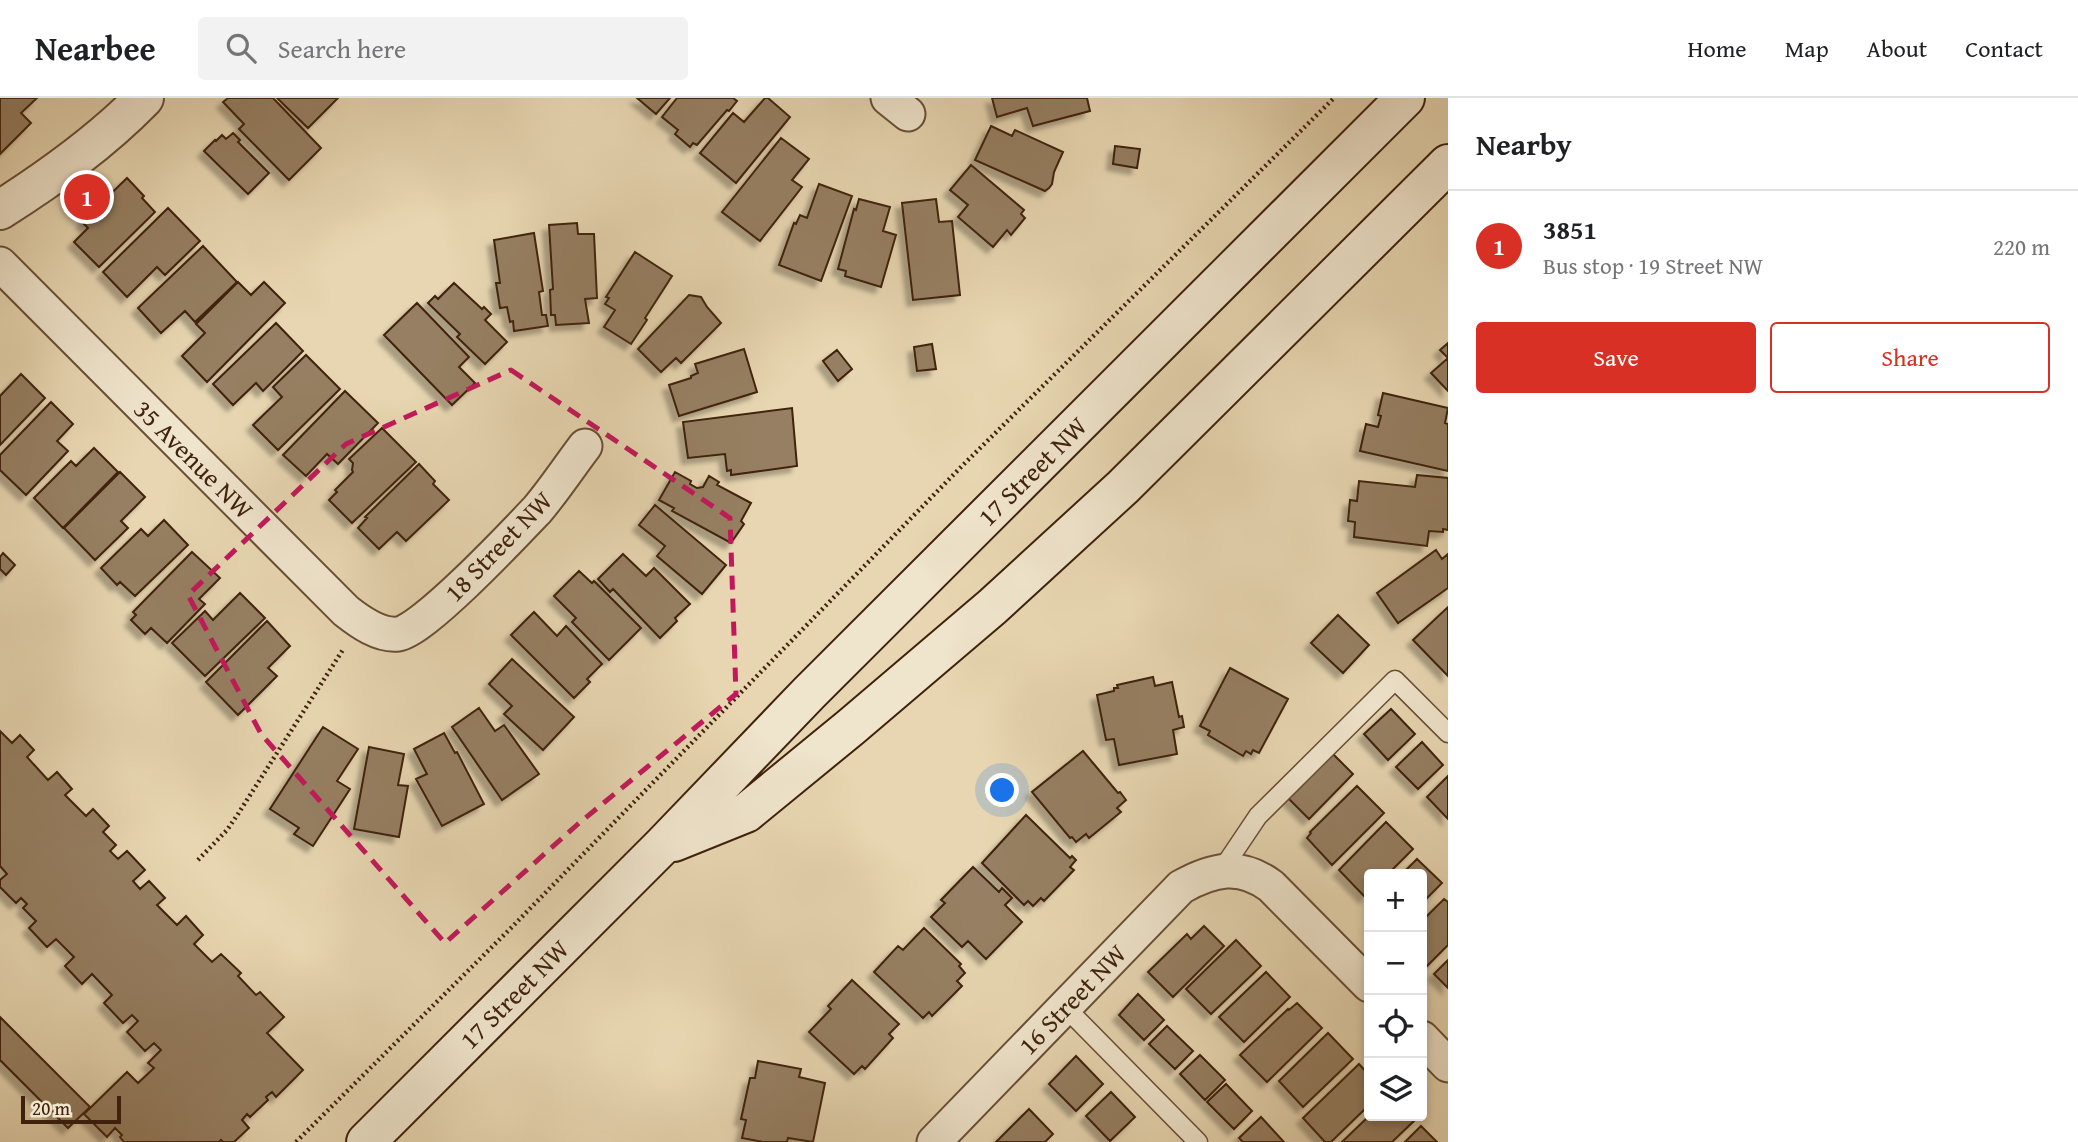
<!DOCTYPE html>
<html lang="en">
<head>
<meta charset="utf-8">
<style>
	:root { --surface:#fff; --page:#f2f2f2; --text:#202124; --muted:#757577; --line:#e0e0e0; --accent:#d93025 }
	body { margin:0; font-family:"Gentium Book Plus",serif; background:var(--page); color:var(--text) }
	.controls { position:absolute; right:21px; bottom:21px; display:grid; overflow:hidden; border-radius:7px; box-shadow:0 4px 10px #0003 }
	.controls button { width:63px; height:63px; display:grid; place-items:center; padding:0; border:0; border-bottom:2px solid var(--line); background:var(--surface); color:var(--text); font:35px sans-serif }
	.scale { position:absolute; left:21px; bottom:18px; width:100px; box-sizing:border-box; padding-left:7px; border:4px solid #3f210c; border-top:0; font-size:19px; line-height:24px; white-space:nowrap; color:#3f210c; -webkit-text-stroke:5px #efe4cc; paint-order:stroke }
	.you { position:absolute; left:1003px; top:693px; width:24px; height:24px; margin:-18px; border:5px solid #fff; border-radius:50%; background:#1a73e8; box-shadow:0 0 0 10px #1a73e833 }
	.badge { display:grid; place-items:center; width:46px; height:46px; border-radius:50%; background:var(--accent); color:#fff; font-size:23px; font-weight:700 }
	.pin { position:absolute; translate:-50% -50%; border:4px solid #fff; box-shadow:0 2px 7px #0006 }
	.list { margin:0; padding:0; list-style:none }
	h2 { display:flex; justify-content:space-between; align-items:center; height:91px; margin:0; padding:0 28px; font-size:30px }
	h2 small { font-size:23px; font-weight:400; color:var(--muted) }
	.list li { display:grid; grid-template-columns:46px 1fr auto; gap:21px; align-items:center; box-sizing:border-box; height:112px; padding:0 28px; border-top:2px solid var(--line) }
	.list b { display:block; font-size:26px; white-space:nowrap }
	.list p { margin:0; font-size:23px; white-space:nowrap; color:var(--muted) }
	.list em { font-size:23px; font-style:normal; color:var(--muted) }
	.actions { display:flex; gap:14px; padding:21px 28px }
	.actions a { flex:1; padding:16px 0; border:2px solid var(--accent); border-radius:7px; text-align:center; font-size:24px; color:var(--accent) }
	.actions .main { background:var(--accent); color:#fff }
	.icon { flex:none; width:38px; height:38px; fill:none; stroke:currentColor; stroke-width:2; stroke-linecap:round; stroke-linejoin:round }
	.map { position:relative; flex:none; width:1448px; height:1044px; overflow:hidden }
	header { display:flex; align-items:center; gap:42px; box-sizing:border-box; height:98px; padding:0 35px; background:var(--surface); border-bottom:2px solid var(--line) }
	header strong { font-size:33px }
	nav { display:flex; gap:38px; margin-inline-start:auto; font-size:24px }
	.search { width:490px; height:63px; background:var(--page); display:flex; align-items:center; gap:18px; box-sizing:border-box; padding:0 24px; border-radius:7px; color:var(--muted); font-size:26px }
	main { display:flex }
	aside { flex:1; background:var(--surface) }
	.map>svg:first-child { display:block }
	.building { fill:#967f62; stroke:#3f210c; stroke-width:2; filter:url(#shadow) }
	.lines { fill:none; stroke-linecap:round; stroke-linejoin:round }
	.service-casing { stroke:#694e35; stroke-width:21 }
	.minor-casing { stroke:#694e35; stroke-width:37 }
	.tertiary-casing { stroke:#694e35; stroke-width:42 }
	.secondary-casing { stroke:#3f210c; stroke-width:42 }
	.path { stroke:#3f210c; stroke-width:4.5; stroke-dasharray:2 3.5; stroke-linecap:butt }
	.service { stroke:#efe4cc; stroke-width:18 }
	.minor { stroke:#efe4cc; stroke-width:33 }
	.tertiary { stroke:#efe4cc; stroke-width:38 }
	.secondary { stroke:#efe4cc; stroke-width:38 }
	.marked { fill:none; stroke:#c2185b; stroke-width:5; stroke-dasharray:14 9; stroke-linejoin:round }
	.labels { text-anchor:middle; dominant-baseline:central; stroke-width:6; stroke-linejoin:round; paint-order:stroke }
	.street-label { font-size:26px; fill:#3f210c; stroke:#efe4cc }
</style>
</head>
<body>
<header>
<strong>Nearbee</strong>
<div class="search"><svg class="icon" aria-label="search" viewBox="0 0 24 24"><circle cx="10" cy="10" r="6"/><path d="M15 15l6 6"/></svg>Search here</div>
<nav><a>Home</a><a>Map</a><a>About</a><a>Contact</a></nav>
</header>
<main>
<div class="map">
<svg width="1448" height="1044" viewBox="0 0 1448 1044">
	<defs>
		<filter id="shadow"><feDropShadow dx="-6" dy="6" stdDeviation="2" flood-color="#0004"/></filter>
	</defs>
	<rect width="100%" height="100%" fill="#e7d6b1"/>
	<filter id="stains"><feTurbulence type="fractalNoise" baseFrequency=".00286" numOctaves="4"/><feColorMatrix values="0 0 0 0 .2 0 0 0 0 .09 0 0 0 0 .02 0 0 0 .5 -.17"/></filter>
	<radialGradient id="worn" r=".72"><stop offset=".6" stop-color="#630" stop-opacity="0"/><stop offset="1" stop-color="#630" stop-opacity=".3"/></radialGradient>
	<!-- building -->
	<path class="building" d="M0,0H37L21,15L31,25L0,56Z
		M228,0H273L321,50L289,82L239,31L244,26L223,4Z
		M277,0H338L308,30Z
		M637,0H670L656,16Z
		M677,0H733L737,3L729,13L727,12L697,47L693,45L690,49L675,36L678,32L662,19Z
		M765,0H768L790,19L736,85L700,55L733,15L744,24Z
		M992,0H1087L1090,13L1033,28L1027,10L997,19Z
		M991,28L1012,38L1015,32L1063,54L1054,74L1052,86L1049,90L1045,93L975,62Z
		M233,35L240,42L238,44L269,75L248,96L204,53L215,42L216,43L222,37L226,41Z
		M781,40L809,61L792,82L802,89L760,143L722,114Z
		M1115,48L1140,51L1137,70L1113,66Z
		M971,67L1024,112L1021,116L1025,120L1011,137L1007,132L993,149L958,119L968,107L950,92Z
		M127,80L144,98L142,100L155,114L99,169L74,144L88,130L82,124Z
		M819,86L852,98L821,183L779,167L794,125L796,126L800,117L807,120Z
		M859,101L890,109L883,133L896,137L881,189L845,178L846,173L838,171L854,111L856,112Z
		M936,101L939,124L952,123L960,197L913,202L902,105Z
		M168,110L200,143L165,177L157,169L127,199L103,174Z
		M577,125L578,136H594L597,200L585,201L589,225L556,227L555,217H551L550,192L553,191L549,127Z
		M534,135L543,193L539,194L542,217H546L548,228L514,233L513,223L510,224L507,209L500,210L496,185H500L494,142Z
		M203,148L237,184L195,224L185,213L161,235L138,210Z
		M635,154L672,178L645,220L647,222L631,246L604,229L615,212L605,206L609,200L606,199Z
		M238,184L251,197L264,184L285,205L207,284L182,258L205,235L196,226Z
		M454,185L482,211L484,209L491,216L485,222L507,244L485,266L457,239L460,236L428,205L435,198L438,201Z
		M689,197L701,199L707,209L721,225L681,265L676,260L661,274L638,251Z
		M417,205L469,259L459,269L475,285L452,307L384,237Z
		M276,225L303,253L263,293L256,285L233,307L213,286Z
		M1448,245V293L1431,275L1448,260L1440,252Z
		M932,246L936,271L917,273L914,249Z
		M744,251L757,294L679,318L669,287L691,280V278L698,275L695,266Z
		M837,252L852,271L838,283L823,263Z
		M306,257L340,291L278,352L253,327L282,299L273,289Z
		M21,276L45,300L0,347V298Z
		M345,293L378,325L338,366L327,356L306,378L283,357Z
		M1383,295L1448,310L1445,325L1448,326V373L1360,353L1366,326L1378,329L1381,318L1378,317Z
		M51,304L73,326L57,343L68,353L26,397L0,372V357Z
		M792,310L797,368L731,377V372L727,373L725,356L688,360L683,324Z
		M382,330L416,364L352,425L329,402L337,394L335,392L353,374L352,372L353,365L349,361Z
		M94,350L118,374L63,430L34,400L71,363L76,368Z
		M419,366L435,383L433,386L449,402L406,443L397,434L379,451L358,430L367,420L365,419Z
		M120,374L145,399L121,423L128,430L95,462L64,430Z
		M675,374L691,383L690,386L697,390L703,389L709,378L719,384L717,387L751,405L741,423L744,426L731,445L672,413L674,410L659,402Z
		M1417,377L1448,380V432L1443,431V434L1429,433L1427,448L1354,439L1355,424L1348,423L1350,402L1357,403L1359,383L1415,389Z
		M655,407L726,467L702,496L657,458L665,448L639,427Z
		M164,422L188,447L135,498L120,484L117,487L101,470L141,431L148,438Z
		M1436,452L1442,461L1448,456V490L1398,525L1377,495Z
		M192,454L220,480L199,501L205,506L167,545L151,530L145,536L131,522L136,517L133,514Z
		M3,455L15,467L6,477L0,471V459Z
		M623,456L646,478L654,470L690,506L675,520L677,523L660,540L613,491L610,494L598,481Z
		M579,473L592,485L594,483L641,530L609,562L572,524L576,520L554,498Z
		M240,495L265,520L205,578L172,545L205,513L213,522Z
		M1448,509V578L1413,542Z
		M534,514L557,538L566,528L602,566L587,581L590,584L574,600L511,537Z
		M1338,517L1369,547L1343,575L1311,545Z
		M267,523L290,548L268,570L277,578L238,617L206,584Z
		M512,561L574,619L543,652L504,616L512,608L489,586Z
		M1230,570L1288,601L1259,655L1253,652L1251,656L1246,653L1243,658L1208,637L1210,633L1200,628Z
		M1153,579L1155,588L1172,584L1179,619L1182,618L1184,629L1173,632L1177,656L1119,667L1114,641L1106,642L1097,597L1114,593V590H1118L1117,587Z
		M479,610L495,633L504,627L539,676L502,702L452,629Z
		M1391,611L1415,636L1388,662L1364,636Z
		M323,629L358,651L337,683L350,691L313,748L294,736L299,730L270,711Z
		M0,633L12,645L20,637L34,652L27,659L48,682L57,674L72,691L65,697L86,718L93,711L109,728L103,734L116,747L110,753L118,761L127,753L145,772L133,783L140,791L149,783L165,800L157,807L177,827L186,818L203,837L194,846L212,864L221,856L241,875L238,878L256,897L260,894L284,919L267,935L303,972L276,999L272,994L266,999L268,1002L250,1019L247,1016L242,1022L249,1030L234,1044H223L221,1042L219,1044H124L120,1039L122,1037L115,1030L107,1039L84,1016L127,974L138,985L154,970L148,965L161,952L154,945L145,953L127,934L138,923L132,917L123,925L104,905L112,897L92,876L82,886L65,868L74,859L56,841L47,849L29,830L36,823L23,810L27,806L21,800L16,805L0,789V782L7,776L0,768Z
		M444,635L455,655L457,654L484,706L442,728L416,681L427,676L414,651Z
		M1422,644L1443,667L1418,691L1396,669Z
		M369,649L404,656L398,687L408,688L399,739L354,731Z
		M1328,651L1353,676L1309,721L1284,696Z
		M1083,653L1118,695L1120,694L1126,702L1117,710L1121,714L1089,740L1086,736L1076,744L1072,739L1070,740L1032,694Z
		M1448,678V721L1427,699Z
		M1357,688L1384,715L1332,767L1307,740L1311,735L1310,734Z
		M1026,717L1070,760L1072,758L1076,762L1070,769L1074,772L1044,803L1041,800L1033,808L1028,803L1024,807L982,765Z
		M1386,724L1413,751L1388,776H1369V795L1365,799L1339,772Z
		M1417,761L1442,785L1422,805V776H1402Z
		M973,769L999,794L1002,790L1012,800L1005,807L1022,824L986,861L968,843L962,849L931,819L945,805L941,802Z
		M1444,801L1448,804V847L1427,868L1422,863V823Z
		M1204,828L1224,848L1173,899L1148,874L1187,836L1191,841Z
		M924,830L961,866L959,868L965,875L957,883L962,888L932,918L929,914L923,920L874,874L898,848L903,852Z
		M1236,842L1261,868L1211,916L1186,891Z
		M1448,862V890L1434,876Z
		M1266,874L1290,899L1244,944L1219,919Z
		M852,882L899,926L889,936L893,940L865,971L862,968L854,976L809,934L831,911L828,908Z
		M1138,896L1164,922L1144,942L1119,917Z
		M1297,905L1322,930L1267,984L1240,957L1288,911L1289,912Z
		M0,919L90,1009L68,1030L0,962Z
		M1167,928L1193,953L1175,971L1149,946Z
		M1328,935L1353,961L1303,1009L1279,983Z
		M1200,957L1225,982L1205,1002L1180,976Z
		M1076,958L1103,986L1076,1013L1049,986Z
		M758,963L801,971L799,979L825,985L813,1044L788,1040L787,1044H763L742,1040L746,1022L741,1021L750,980H755Z
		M1359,966L1369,977V1007L1331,1044H1325L1303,1020Z
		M1226,986L1252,1013L1234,1031L1207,1004Z
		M1111,994L1135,1019L1110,1043L1086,1018Z
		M1029,1011L1053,1036L1045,1044H996Z
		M1369,1018H1412L1416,1021L1392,1044H1342Z
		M1261,1019L1284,1044H1243L1239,1040Z
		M1421,1028L1437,1044H1405Z"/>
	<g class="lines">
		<!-- service casing -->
		<g class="service-casing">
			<path id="service" d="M1221,773L1258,718L1395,582L1448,635
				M1065,909L1198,1044"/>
		</g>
		<!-- minor casing -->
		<g class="minor-casing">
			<path id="minor" d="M888,0L908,16
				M0,166L346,513C360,524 379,538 398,536C423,533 516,434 537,412C554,392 569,369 585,348
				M1422,940L1448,967
				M934,1044L1181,789C1213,771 1240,765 1271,788L1369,887"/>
		</g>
		<!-- tertiary casing -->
		<g class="tertiary-casing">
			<path id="tertiary" d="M0,112C52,79 101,44 144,0"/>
		</g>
		<!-- secondary casing -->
		<g class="secondary-casing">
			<path id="secondary" d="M674,744L746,715L851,629L992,509L1123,389L1448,66
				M366,1044L662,748L809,595L1405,0"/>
		</g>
		<!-- path -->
		<path class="path" d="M198,762L227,732L238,716L344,550
			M296,1044L512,829L962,368L1334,0"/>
		<!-- service -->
		<use href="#service" class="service"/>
		<!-- minor -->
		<use href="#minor" class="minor"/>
		<!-- tertiary -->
		<use href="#tertiary" class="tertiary"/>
		<!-- secondary -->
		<use href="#secondary" class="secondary"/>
	</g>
	<!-- marked area -->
	<path class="marked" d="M511,272L730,420L736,596L578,726L445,845L261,636L188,497L346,346Z"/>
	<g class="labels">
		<!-- street labels -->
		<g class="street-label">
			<text transform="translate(194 361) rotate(45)">35 Avenue NW</text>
			<text transform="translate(1032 373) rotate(-45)">17 Street NW</text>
			<text transform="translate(498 448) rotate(-46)">18 Street NW</text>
			<text transform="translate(514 896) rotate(-45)">17 Street NW</text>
			<text transform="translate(1072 901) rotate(-46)">16 Street NW</text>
		</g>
	</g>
	<rect width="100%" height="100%" filter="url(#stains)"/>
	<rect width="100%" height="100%" fill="url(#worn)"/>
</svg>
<div class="controls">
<button>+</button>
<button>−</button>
<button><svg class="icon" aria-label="locate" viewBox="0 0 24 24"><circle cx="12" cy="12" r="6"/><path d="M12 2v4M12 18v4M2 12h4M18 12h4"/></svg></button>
<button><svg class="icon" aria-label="layers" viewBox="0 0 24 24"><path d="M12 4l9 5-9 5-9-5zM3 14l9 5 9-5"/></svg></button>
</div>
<div class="scale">20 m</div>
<div class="you"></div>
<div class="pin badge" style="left:87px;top:99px">1</div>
</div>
<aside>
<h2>Nearby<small></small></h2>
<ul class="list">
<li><span class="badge">1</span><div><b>3851</b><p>Bus stop · 19 Street NW</p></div><em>220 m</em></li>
</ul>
<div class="actions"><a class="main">Save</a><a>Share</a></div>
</aside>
</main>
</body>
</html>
